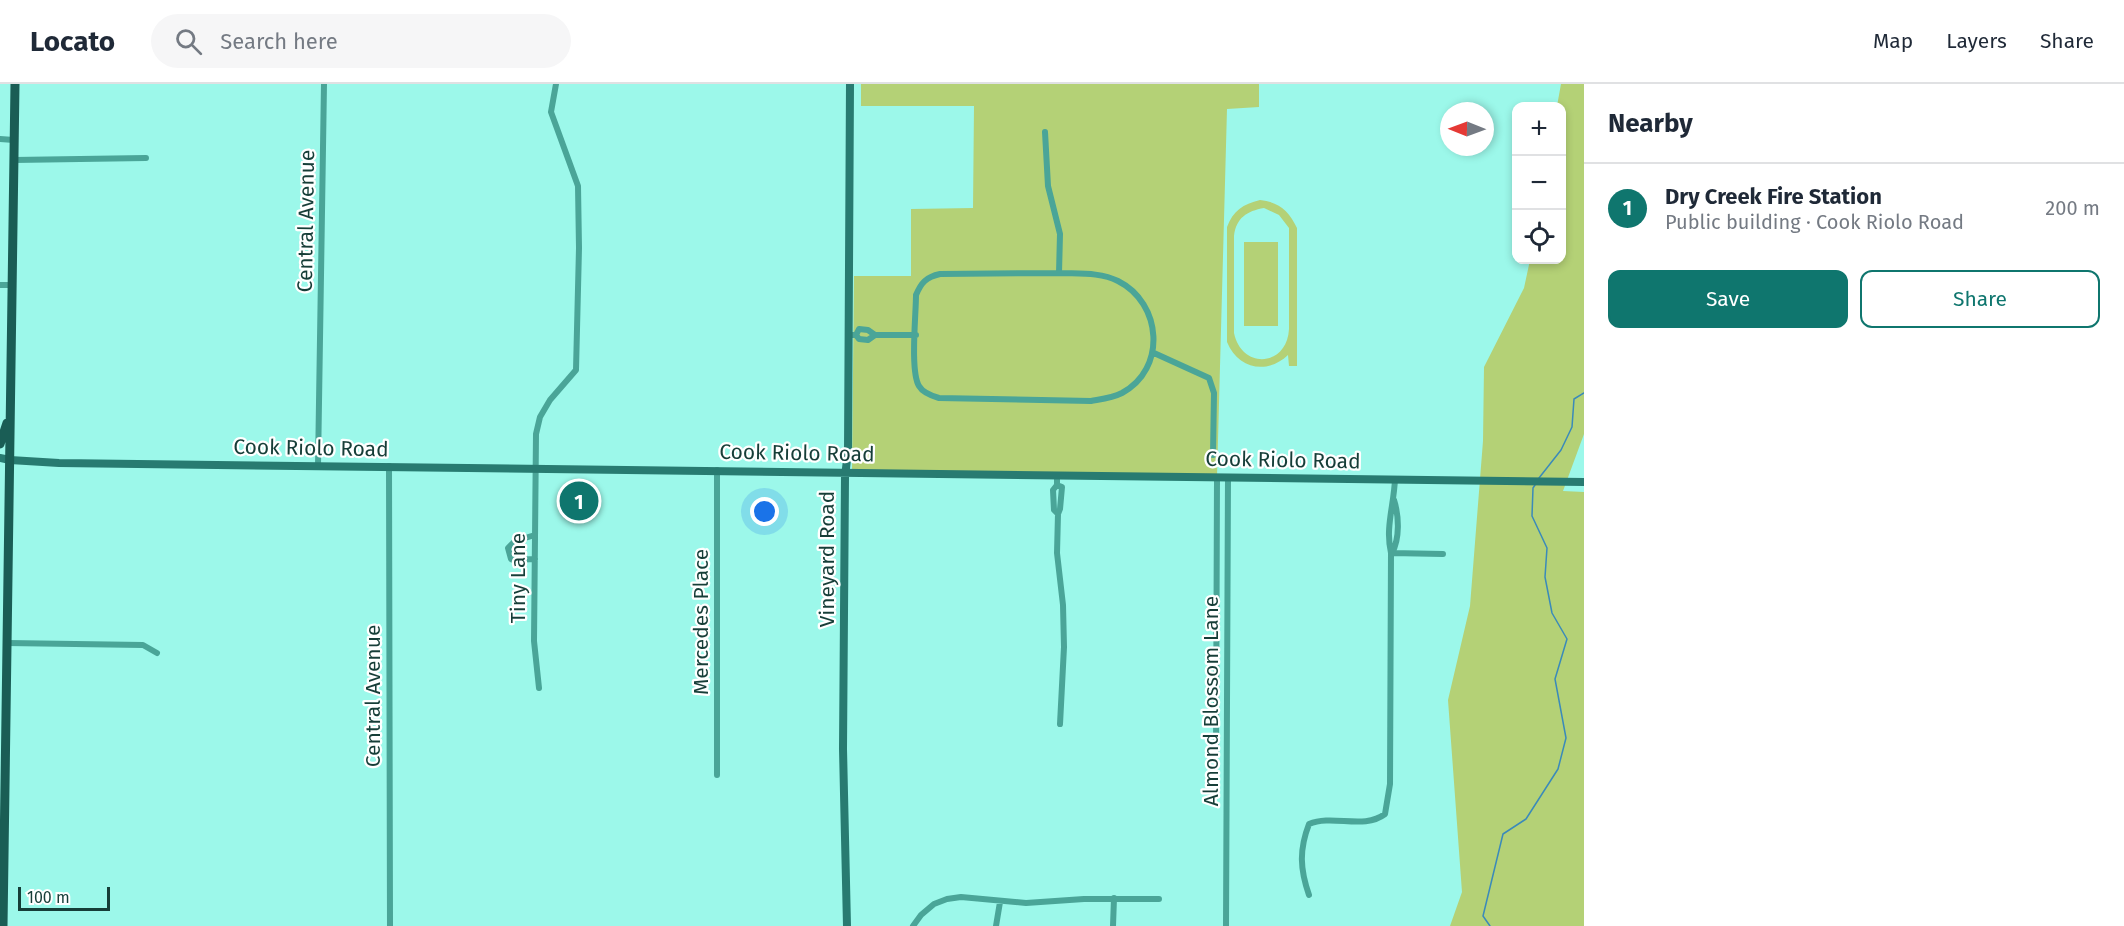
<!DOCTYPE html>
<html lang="en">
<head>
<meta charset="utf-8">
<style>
	:root { --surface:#fff; --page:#f6f6f7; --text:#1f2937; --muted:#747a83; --line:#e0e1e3; --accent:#0f766e }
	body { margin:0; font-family:"Fira Sans",sans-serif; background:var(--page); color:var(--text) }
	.controls { position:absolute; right:18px; top:18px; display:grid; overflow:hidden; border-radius:12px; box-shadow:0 3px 9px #0003 }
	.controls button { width:54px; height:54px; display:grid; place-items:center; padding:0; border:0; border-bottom:2px solid var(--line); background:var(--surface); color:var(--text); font:30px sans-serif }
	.compass { position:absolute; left:1440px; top:18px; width:54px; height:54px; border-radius:50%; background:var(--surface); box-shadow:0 3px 9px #0003; rotate:271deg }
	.scale { position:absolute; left:18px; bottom:15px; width:92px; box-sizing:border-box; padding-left:6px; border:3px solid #163e38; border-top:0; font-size:16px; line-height:21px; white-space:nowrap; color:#163e38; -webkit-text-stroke:4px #fff; paint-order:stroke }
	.you { position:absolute; left:765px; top:428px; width:21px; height:21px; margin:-15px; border:4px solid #fff; border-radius:50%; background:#1a73e8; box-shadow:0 0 0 9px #1a73e833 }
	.badge { display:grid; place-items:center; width:39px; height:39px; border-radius:50%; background:var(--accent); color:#fff; font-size:20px; font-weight:700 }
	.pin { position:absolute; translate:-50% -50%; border:3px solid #fff; box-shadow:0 2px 6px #0006 }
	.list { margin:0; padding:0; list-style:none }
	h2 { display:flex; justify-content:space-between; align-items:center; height:78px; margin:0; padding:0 24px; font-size:26px }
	h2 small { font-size:20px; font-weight:400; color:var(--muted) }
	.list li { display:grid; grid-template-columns:39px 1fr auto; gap:18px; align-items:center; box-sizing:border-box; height:90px; padding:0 24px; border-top:2px solid var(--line) }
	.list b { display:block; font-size:22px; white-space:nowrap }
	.list p { margin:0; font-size:20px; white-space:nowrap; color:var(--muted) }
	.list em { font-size:20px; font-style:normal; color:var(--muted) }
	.actions { display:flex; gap:12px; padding:18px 24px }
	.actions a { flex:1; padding:14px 0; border:2px solid var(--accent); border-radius:12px; text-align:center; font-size:21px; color:var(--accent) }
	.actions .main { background:var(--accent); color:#fff }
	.icon { flex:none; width:33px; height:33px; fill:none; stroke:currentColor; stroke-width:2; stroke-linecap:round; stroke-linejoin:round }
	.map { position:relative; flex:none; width:1584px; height:842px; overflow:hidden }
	header { display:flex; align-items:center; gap:36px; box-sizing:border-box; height:84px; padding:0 30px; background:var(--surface); border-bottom:2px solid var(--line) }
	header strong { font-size:28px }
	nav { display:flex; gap:33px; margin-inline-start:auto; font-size:21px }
	.search { width:420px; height:54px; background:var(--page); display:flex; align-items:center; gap:15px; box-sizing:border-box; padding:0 21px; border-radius:33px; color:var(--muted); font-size:22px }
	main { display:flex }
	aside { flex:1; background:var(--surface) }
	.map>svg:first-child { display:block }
	.green { fill:#b4d176; fill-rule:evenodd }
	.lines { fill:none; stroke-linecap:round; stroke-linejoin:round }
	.stream { stroke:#3a8aba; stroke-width:1.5 }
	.street { stroke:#4aa598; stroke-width:6 }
	.secondary { stroke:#287b71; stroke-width:8 }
	.primary { stroke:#1a5d55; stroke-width:9 }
	.labels { text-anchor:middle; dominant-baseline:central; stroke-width:4.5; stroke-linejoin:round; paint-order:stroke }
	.street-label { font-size:21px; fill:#163e38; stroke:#fff }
</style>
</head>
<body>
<header>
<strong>Locato</strong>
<div class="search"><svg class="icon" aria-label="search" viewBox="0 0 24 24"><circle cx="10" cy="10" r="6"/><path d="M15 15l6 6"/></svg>Search here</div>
<nav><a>Map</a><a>Layers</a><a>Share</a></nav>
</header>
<main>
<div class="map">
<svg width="1584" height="842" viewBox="0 0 1584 842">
	<rect width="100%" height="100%" fill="#9cf8ea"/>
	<!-- green -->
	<path class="green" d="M861,0H1259V23L1227,25L1217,393L852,388L854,192H911V125L973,124L974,22H861Z
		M1561,0H1584V350L1563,407L1584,408V842H1450L1462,808L1448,616L1470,522L1483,357L1484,283L1524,204L1530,176H1562V22H1557Z
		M1260,116C1279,118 1289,127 1297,144V282H1289L1288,271C1267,291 1238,285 1227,258V143C1233,127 1243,120 1260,116ZM1264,124L1279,131L1289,144V245C1287,283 1242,286 1234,249V152C1236,134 1247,127 1264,124Z
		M1244,158H1278V242H1244Z"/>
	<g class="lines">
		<!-- stream -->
		<path class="stream" d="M1539,394L1561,366L1572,343L1574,315L1584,309
			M1490,842L1483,832L1503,750L1526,735L1558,685L1566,654L1555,595L1567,555L1552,529L1545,493L1547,464L1532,432L1533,404L1535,401"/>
		<!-- street -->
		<path class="street" d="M1045,48L1048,102L1060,150L1059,189
			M0,55L14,56
			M14,76L146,74
			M1059,189C1078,190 1100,188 1118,197C1162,219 1167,285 1122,309C1112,314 1102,315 1091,317L939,314C932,312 923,309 919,302C910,287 916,231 916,211C921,199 926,193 940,190Z
			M0,201H12
			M849,251H856L859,255L868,256L875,251H916
			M856,251L859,245L868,246L875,251
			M1154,269L1209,294L1214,309L1213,371
			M318,382L324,0
			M389,382L390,842
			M1057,391V401L1053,406L1054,426L1058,430L1060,425L1062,403L1057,401
			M1058,430L1057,469L1063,521L1064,563L1060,640
			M1391,469L1443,470
			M1392,469C1400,454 1399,432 1394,416
			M535,475L513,476L511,475L508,464L515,457L535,451
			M7,559L143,561L157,569
			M539,604L534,557L536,350L540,333L550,316L576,286L579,164L578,102L551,28L556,0
			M1216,669L1217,393
			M717,691V386
			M1309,811C1300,785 1299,766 1309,740C1333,730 1364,746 1385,730L1390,700L1391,469C1385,444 1394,421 1395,395
			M913,842L921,831L934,820L947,815L961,813L1026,819L1084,815H1159
			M996,842L1000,818
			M1113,842L1114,814
			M1226,842L1228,393"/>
		<!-- secondary -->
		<path class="secondary" d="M0,374L10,376L59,379L1584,398
			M847,842L843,665L845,393L848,367L850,0"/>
		<!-- primary -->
		<path class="primary" d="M0,360L7,339
			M3,842L15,0"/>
	</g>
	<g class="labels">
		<!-- street labels -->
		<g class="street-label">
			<text transform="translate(306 137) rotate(-89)">Central Avenue</text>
			<text transform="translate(311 364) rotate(1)">Cook Riolo Road</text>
			<text transform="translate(797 369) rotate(1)">Cook Riolo Road</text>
			<text transform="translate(1283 376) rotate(1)">Cook Riolo Road</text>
			<text transform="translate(827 475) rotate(-90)">Vineyard Road</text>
			<text transform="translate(518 494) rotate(-90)">Tiny Lane</text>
			<text transform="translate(701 538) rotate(-90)">Mercedes Place</text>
			<text transform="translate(373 612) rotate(-90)">Central Avenue</text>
			<text transform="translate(1211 617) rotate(-90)">Almond Blossom Lane</text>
		</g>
	</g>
</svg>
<div class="controls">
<button>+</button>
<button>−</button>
<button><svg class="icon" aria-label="locate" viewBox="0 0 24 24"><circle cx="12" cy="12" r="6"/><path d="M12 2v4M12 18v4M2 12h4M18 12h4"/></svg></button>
</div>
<svg class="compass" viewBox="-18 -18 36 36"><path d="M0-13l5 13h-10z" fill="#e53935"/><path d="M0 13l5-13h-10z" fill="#747a83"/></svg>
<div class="scale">100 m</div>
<div class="you"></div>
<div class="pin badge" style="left:579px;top:417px">1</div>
</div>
<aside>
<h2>Nearby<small></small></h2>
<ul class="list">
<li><span class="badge">1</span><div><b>Dry Creek Fire Station</b><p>Public building · Cook Riolo Road</p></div><em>200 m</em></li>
</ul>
<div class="actions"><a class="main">Save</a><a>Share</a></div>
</aside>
</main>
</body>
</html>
